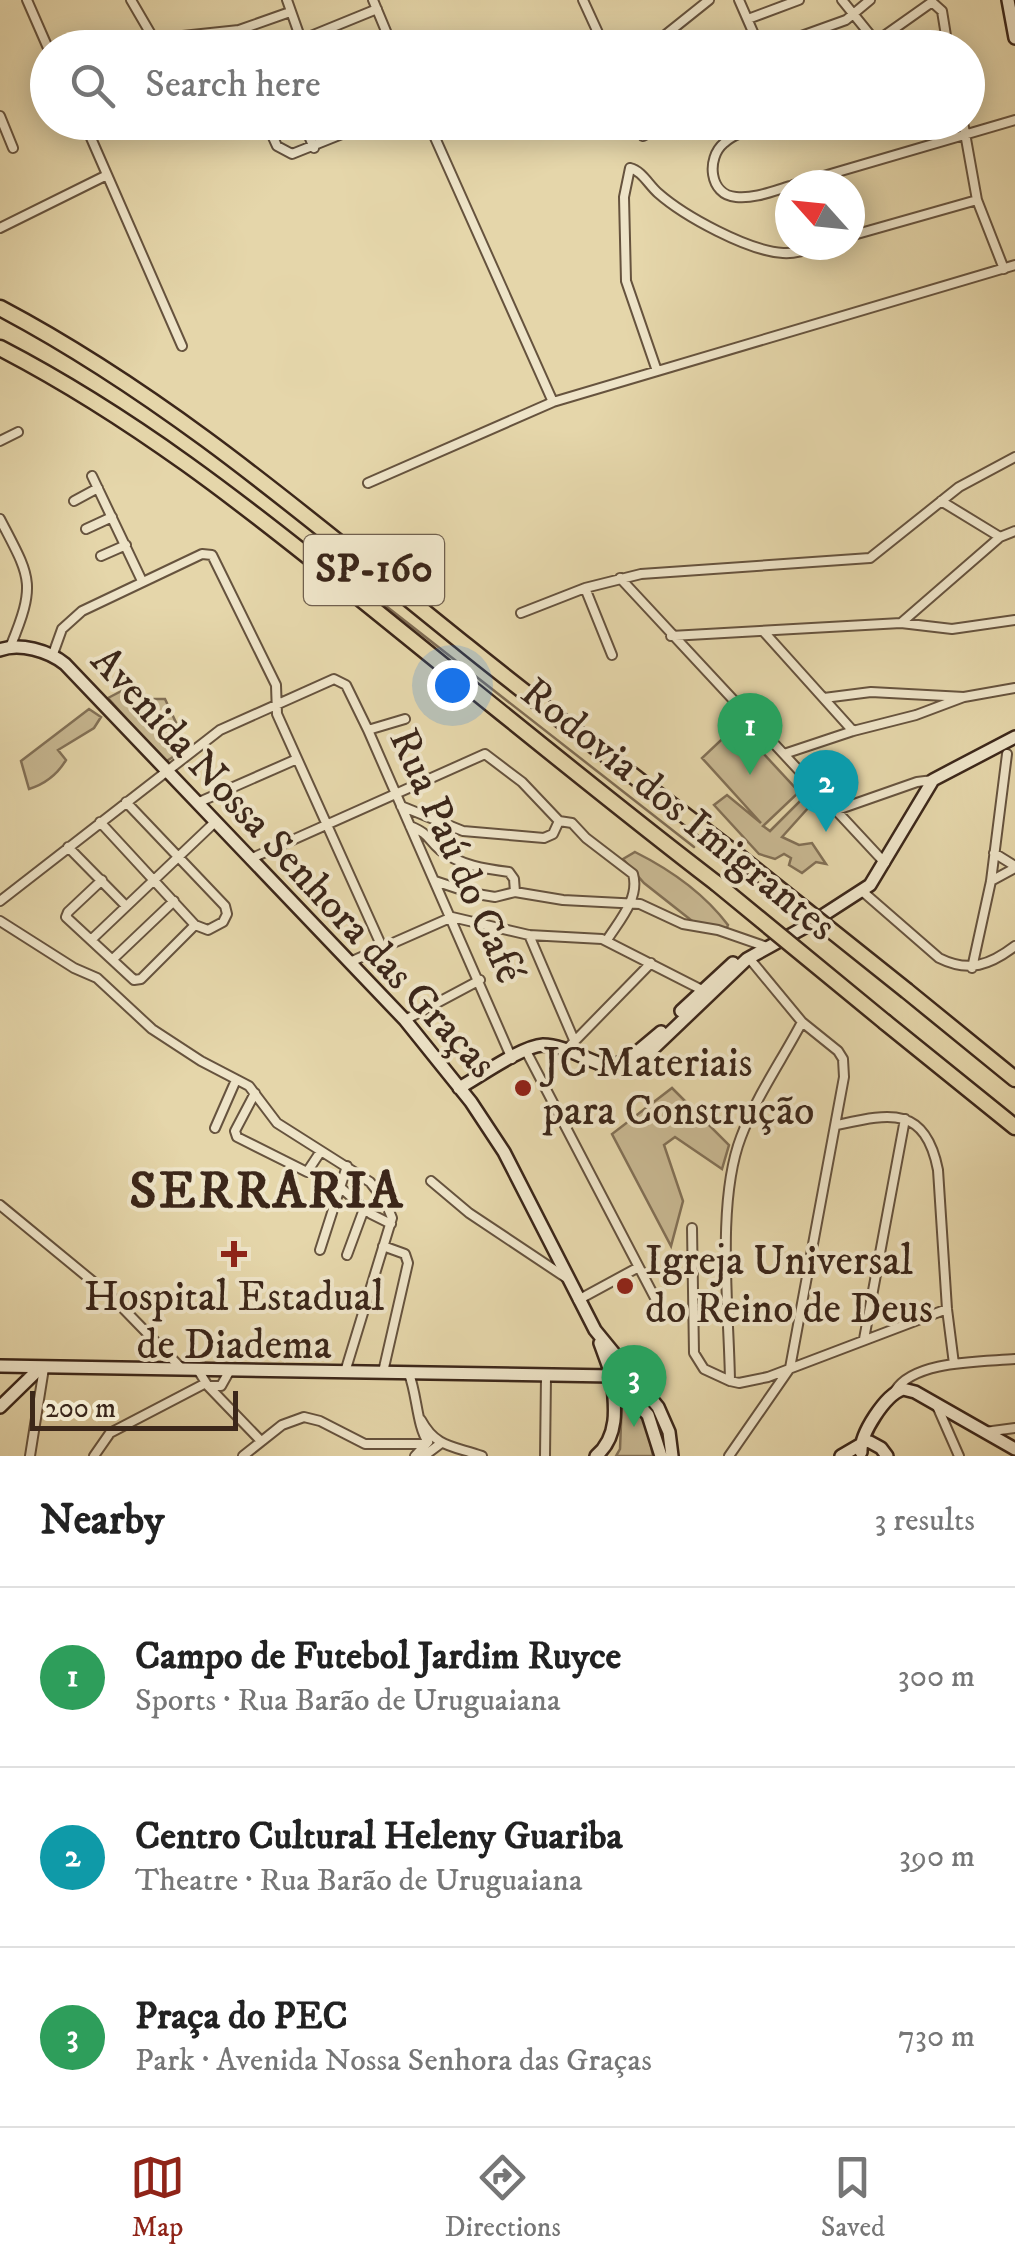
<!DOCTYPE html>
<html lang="en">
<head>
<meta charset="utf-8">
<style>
	:root { --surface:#fff; --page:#f6f6f6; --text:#222; --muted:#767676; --line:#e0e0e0; --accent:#8f2418 }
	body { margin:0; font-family:"IM FELL DW Pica",serif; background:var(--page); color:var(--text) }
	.compass { position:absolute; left:775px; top:170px; width:90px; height:90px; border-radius:50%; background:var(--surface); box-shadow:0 5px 25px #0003; rotate:297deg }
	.scale { position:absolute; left:30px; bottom:25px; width:208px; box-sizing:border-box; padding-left:10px; border:5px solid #3c271a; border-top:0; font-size:28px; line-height:35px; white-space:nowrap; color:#3c271a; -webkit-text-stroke:8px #eee4c8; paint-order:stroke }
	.you { position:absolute; left:452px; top:685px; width:35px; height:35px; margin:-25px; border:8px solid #fff; border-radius:50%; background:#1a73e8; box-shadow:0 0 0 15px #1a73e833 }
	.badge { display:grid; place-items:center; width:65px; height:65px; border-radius:50%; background:var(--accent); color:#fff; font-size:32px; font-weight:700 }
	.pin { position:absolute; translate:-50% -82px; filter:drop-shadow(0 2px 5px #0008) }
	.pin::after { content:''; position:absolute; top:52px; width:35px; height:30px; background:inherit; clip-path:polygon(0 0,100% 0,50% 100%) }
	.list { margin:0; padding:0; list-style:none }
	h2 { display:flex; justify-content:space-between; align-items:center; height:130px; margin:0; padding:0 40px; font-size:42px }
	h2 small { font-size:32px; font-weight:400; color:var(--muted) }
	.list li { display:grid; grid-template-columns:65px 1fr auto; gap:30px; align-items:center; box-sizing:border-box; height:180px; padding:0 40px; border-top:2px solid var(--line) }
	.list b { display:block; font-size:38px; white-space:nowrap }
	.list p { margin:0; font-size:32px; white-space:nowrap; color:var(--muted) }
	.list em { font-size:32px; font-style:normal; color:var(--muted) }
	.icon { flex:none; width:55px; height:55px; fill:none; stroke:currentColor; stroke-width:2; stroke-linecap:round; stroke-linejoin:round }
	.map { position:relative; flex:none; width:1015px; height:1456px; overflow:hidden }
	.search { position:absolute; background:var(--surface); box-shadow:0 5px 25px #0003; left:30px; right:30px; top:30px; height:110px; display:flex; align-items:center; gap:25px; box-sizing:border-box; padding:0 35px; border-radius:55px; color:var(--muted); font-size:38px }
	.sheet { height:670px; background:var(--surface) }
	nav { display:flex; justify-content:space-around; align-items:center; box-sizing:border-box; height:140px; border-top:2px solid var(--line); background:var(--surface); font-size:28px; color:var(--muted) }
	nav a { display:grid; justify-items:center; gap:5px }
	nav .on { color:var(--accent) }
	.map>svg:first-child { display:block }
	.green { fill:#c8b892; stroke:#827056; stroke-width:2.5 }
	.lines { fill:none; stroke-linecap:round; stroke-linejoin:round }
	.stream { stroke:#7f6c53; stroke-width:2.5 }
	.street-casing { stroke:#66533e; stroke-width:12 }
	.secondary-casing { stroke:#3c271a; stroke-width:16 }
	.highway-casing { stroke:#3c271a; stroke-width:19 }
	.street { stroke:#eee4c8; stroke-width:8 }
	.secondary { stroke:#eee4c8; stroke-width:11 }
	.highway { stroke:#e5d6aa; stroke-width:14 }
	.highway-bridge-casing { stroke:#3c271a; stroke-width:19; stroke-linecap:butt }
	.highway-bridge { stroke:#e5d6aa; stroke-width:14 }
	.poi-dot { fill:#8f2418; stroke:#eee4c8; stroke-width:4 }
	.labels { text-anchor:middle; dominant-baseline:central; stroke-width:8; stroke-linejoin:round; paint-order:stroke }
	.shield { fill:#eee4c8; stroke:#71604e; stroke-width:2.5 }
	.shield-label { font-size:40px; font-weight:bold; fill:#3c271a }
	.street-label { font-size:42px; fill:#3c271a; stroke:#eee4c8 }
	.poi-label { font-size:42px; fill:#3c271a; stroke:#eee4c8; text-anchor:start }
	.district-label { font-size:52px; font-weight:bold; letter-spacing:2.5px; fill:#3c271a; stroke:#eee4c8 }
</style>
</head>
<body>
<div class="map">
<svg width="1015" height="1456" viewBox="0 0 1015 1456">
	<rect width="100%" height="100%" fill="#e5d6aa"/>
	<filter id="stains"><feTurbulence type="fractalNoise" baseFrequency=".002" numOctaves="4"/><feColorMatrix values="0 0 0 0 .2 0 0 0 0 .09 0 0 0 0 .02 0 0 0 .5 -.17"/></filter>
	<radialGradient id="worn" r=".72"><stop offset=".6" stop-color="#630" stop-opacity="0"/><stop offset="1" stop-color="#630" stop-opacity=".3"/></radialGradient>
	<!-- green -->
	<path class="green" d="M133,685L150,699H165L186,744L181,752L165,762L108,698Z
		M89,709L101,717L94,728L58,750L66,760C57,775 45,784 29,789L21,761Z
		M737,725L799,792L763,826L770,831L810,791L817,798L782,837L799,845L812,843L826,864L816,862L802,873L789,865L791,858L784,854L775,859L759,854L714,805L727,795L761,823L702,758Z
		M635,852C671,870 703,892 728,925L726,930L696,924L644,883L623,859Z
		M672,1088L729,1145L722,1169L675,1137L664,1145L683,1201L671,1246L612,1134Z
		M628,1398L646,1422L653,1456H616L620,1449L622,1399Z"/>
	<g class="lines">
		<!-- stream -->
		<path class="stream" d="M308,545L694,847"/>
		<!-- street casing -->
		<g class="street-casing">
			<path id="street" d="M27,0L48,48
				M131,0L159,48
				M287,0L304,48
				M373,0L393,48
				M583,0L605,48
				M739,0L760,48
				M842,0L876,42
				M748,19L799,0
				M154,39L239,30L290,12
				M301,40L377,9
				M649,48L709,0
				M768,48L846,20L870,0
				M867,48L932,2L942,11L948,48
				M0,116L13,148
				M84,122L182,346
				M266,122L277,146L292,154L372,122
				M303,122L314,148
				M428,122L553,402
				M634,122L643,136L669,122
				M775,122C758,128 737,131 724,143C706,158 709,195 736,197C754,199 773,191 790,186
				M963,122L977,200L1004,269
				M793,185L1015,120
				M0,228L107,175
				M850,236L977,200
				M657,371L626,281L624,197L630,168C642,171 648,184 658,193C684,216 748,251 783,253C796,254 809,249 821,245
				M0,441L18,432
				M92,476L142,581
				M368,483L553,402L1015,265
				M74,501L98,488
				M941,501L1000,537
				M0,519C30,577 37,582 11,645
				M86,529L112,517
				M101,556L126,545
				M620,578L885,863
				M585,588L612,655
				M521,613L585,588L641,574L870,558L959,487L1015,457
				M901,623L1000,537L1015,531
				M764,632L853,731
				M671,636L901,623L952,629L1015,620
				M53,654L62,629L82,611L202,554L212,555L276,685L277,714L382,947
				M824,698L871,692L964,697
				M368,730L405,719
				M784,754L853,731L916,715L964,697L1015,688
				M197,803L297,759
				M401,806L463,831L544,838L553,834L559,821
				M837,810L917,782L933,780
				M100,822L195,925L208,930L223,922L227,914L225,906L126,802
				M410,826C430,834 427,839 440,850C459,865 486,869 509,872L514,879L515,892
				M68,847L126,906
				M994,853L1015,866
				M250,859L485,754L522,782L559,821L572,823L586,838L633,874C640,898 619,921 607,940
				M102,880L68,912L66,917L134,980L141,979L195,925
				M435,881L471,893L495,897L515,892L563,900L640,904L683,924L718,930L767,947
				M991,881L1015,868
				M862,891L939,958C969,973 990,965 1015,946
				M0,901L220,730L334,679L346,685L368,730L512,1059
				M0,921L74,968L97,978L152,1029L201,1061L249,1086L277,1123L370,1182L385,1201L392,1218L345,1372
				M529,935L574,1040
				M92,939L214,823
				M113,959L174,901
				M350,962L452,917L529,935L602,939L706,992
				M972,968L991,881L1007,754
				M405,1020L480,980
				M802,1022C782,1060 756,1097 741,1137C716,1202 729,1310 730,1381L739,1383L768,1377L947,1309
				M567,1049L651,963
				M526,1051L655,1298
				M255,1093L235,1131L237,1137L307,1172L321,1151
				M837,1125C888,1114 925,1104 938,1170L947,1309L954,1364
				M215,1128L236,1080
				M431,1181L469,1213L565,1277
				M340,1187L371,1214L391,1224
				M0,1205L113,1298L182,1369
				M692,1228L694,1353L704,1369L730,1381
				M320,1250L347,1166
				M347,1255L364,1209
				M578,1300L637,1268
				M864,1339L905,1119
				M198,1370L208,1386H221L230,1370
				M383,1372L408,1263L405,1254L383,1246
				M409,1374C417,1394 417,1427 428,1442
				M208,1386L261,1441
				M895,1391C914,1360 982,1362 1015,1359
				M937,1406L959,1456
				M421,1420C436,1448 454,1446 482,1456
				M985,1432L1015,1428
				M30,1456L44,1368
				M94,1456L110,1433L204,1384
				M243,1456L282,1425L304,1417L320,1421L365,1444H426
				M415,1456L428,1442
				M424,1456L440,1444
				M545,1456L546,1377
				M729,1456L790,1368L844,1077L843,1059L838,1051L802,1022L749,958"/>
		</g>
		<!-- secondary casing -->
		<g class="secondary-casing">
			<path id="secondary" d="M1008,0L1015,38
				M0,650C19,642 49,651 65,664L405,1020L471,1102L504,1152L595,1330L658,1407L669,1432L672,1456
				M681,1011L733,963
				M611,1066L630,1058L661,1032
				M459,1088C479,1077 522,1046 543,1045C573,1045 605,1076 634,1067L747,959L805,927L870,885L933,780L1015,737
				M600,1343L612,1376L648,1415L661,1456
				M0,1366L612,1376L632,1383
				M0,1407L40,1368
				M870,1442L881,1448L887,1456
				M861,1452C860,1434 885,1395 903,1389L915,1392L1015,1449
				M596,1456C620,1436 615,1404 612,1376
				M841,1456L865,1442"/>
		</g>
		<!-- highway casing -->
		<g class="highway-casing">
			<path id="highway" d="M0,308C172,399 317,526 468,647C555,717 644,784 733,852
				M0,348C133,417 245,505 361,599C479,694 596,791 716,883
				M907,991L1015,1079
				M885,1022L1015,1127"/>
		</g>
		<!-- street -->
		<use href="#street" class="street"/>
		<!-- secondary -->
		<use href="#secondary" class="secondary"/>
		<!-- highway -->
		<use href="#highway" class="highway"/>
		<!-- highway-bridge casing -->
		<g class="highway-bridge-casing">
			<path id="highway-bridge" d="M733,852L907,991
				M716,883L885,1022"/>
		</g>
		<!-- highway-bridge -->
		<use href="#highway-bridge" class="highway-bridge"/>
	</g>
	<!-- markers -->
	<g class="poi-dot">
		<circle cx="523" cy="1088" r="10"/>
		<path d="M229 1239h10v10h10v10h-10v10h-10v-10h-10v-10h10z"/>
		<circle cx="625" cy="1286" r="10"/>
	</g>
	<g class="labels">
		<!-- shield labels -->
		<rect class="shield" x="304" y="535" width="140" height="70" rx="8"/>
		<g class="shield-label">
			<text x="374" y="570">SP-160</text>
		</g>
		<!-- street labels -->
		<g class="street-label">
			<text transform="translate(678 810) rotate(39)">Rodovia dos Imigrantes</text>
			<text transform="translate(456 856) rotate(66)">Rua Paú do Café</text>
			<text transform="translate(293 863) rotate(47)">Avenida Nossa Senhora das Graças</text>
		</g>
		<!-- poi labels -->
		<g class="poi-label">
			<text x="543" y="1064">JC Materiais<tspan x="543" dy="48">para Construção</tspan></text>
			<text x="645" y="1262">Igreja Universal<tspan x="645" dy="48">do Reino de Deus</tspan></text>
			<text x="234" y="1298" text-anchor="middle">Hospital Estadual<tspan x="234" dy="48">de Diadema</tspan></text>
		</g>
		<!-- district labels -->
		<g class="district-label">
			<text x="267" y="1192">SERRARIA</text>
		</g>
	</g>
	<rect width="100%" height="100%" filter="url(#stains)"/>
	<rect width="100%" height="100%" fill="url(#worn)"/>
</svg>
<svg class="compass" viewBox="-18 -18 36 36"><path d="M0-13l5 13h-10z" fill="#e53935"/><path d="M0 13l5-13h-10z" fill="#767676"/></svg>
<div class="scale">200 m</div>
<div class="you"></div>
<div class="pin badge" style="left:750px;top:775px;background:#2e9e5b">1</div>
<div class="pin badge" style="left:826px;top:832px;background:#0f9aa8">2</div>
<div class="pin badge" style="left:634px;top:1427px;background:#2e9e5b">3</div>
<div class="search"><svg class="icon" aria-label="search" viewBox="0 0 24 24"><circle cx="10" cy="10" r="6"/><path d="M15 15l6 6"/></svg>Search here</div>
</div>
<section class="sheet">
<h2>Nearby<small>3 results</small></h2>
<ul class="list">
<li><span class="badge" style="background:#2e9e5b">1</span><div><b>Campo de Futebol Jardim Ruyce</b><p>Sports · Rua Barão de Uruguaiana</p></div><em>300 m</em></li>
<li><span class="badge" style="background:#0f9aa8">2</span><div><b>Centro Cultural Heleny Guariba</b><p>Theatre · Rua Barão de Uruguaiana</p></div><em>390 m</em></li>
<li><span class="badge" style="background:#2e9e5b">3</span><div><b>Praça do PEC</b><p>Park · Avenida Nossa Senhora das Graças</p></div><em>730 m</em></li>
</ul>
</section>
<nav>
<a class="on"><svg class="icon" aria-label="map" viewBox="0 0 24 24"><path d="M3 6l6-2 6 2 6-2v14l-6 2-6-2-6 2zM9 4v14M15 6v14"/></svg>Map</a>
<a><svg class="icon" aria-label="directions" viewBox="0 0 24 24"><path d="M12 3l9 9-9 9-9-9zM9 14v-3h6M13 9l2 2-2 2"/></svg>Directions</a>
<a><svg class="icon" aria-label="saved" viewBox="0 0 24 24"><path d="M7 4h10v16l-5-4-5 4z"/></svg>Saved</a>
</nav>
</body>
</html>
